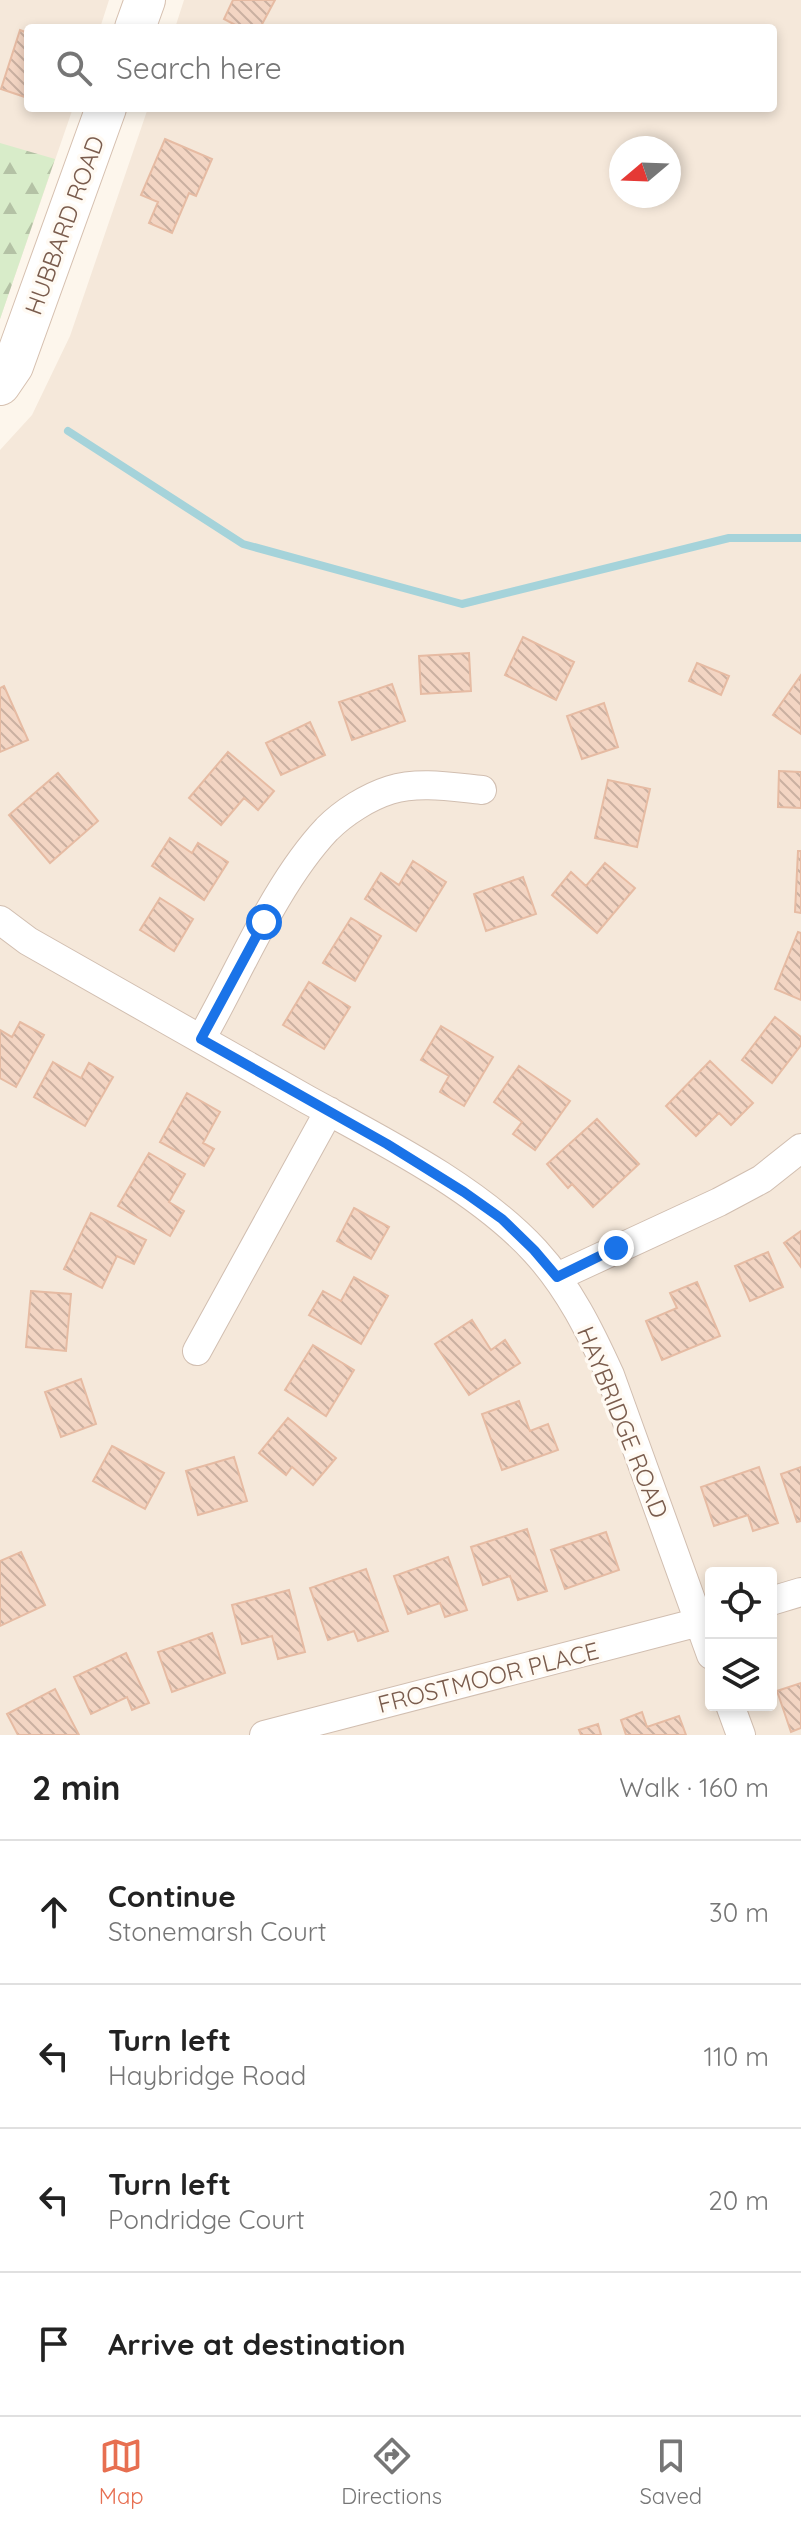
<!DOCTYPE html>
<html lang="en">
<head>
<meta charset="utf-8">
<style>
	:root { --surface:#fff; --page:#f2f2f2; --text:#222; --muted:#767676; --line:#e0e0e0; --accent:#e76f51 }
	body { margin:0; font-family:Quicksand,sans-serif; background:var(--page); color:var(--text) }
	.controls { position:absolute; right:24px; bottom:24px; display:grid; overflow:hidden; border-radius:8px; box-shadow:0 4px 12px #0003 }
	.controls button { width:72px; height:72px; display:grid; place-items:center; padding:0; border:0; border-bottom:2px solid var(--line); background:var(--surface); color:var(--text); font:40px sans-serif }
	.compass { position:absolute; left:609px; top:136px; width:72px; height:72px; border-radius:50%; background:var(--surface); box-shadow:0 4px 12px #0003; rotate:251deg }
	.stop { position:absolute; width:24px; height:24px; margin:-18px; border:6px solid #1a73e8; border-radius:50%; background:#fff }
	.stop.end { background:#1a73e8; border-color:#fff; box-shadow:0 2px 8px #0008 }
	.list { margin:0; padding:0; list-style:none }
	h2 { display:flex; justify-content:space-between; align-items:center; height:104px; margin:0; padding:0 32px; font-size:34px }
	h2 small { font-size:26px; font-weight:400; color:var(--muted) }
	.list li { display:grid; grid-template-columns:52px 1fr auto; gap:24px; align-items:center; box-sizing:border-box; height:144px; padding:0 32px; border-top:2px solid var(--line) }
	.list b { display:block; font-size:30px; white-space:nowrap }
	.list p { margin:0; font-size:26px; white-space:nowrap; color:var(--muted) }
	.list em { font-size:26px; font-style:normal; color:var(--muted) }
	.icon { flex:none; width:44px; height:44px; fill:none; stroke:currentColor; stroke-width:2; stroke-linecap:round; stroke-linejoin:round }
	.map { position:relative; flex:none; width:801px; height:1735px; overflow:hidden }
	.search { position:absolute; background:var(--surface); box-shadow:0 4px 12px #0003; left:24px; right:24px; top:24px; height:88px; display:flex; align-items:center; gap:20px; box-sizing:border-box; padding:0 28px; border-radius:8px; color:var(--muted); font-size:30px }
	.sheet { height:680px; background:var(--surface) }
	nav { display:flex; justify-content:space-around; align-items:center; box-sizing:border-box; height:112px; border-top:2px solid var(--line); background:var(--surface); font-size:22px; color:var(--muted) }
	nav a { display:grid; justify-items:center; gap:4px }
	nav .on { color:var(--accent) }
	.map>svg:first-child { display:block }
	.residential { fill:#f5e8da; fill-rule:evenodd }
	.forest { fill:url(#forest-firs) }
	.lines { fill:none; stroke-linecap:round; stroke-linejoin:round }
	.stream { stroke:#a5d3da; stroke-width:8 }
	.building { fill:url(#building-back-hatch); stroke:#e6bba3; stroke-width:2 }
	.minor-casing { stroke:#d1beb0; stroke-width:30 }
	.secondary-casing { stroke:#d6c0b0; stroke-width:42 }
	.minor { stroke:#fff; stroke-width:28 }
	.secondary { stroke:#fff; stroke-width:40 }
	.route { stroke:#1a73e8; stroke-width:10 }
	.labels { text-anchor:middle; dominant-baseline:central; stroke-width:7; stroke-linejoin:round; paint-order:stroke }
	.street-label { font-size:24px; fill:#7a5c4d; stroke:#fffaf3 }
</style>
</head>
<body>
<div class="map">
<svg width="801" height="1735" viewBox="0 0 801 1735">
	<defs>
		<pattern id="forest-firs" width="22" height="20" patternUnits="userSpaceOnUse" patternTransform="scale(2)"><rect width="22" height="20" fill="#d8ecc9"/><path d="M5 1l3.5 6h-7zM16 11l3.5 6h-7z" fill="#b4c2a5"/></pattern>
		<pattern id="building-back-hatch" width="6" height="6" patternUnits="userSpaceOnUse" patternTransform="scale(2)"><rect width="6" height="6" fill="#f3d5c3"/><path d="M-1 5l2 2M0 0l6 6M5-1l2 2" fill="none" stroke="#cab0a1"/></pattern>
	</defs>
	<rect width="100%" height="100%" fill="#fdf6ec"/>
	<!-- residential -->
	<path class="residential" d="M0,0H109L100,28H28V108H73L0,319Z
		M184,0H801V1735H0V450L32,415L70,336L148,108H773V28H175ZM621,148H669V196H621ZM711,1573H771V1705H711Z"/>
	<!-- forest -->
	<path class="forest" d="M0,143L55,159L0,319Z"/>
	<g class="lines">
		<!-- stream -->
		<path class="stream" d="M68,431L243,544L462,604L729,538H801"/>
	</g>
	<!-- building -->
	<path class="building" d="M233,0H275L260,28H241L224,19Z
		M20,30L28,33V98L1,89Z
		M165,139L212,159L196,196L189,193L172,233L149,223L158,202L141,195Z
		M523,637L574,662L556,700L505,675Z
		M469,653L471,691L421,694L419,656Z
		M697,663L729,676L721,695L689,681Z
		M801,675V734L773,715Z
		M392,684L405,721L352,740L339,702Z
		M4,686L28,740L0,752V688Z
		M604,703L618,747L582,759L567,716Z
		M310,722L325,755L281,775L266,743Z
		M228,752L274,791L258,810L244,798L221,825L189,798Z
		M779,771L801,772V808L778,807Z
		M58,773L98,821L50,863L9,815Z
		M608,780L650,789L637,847L595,838Z
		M170,838L192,853L198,843L228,862L204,900L152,866Z
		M798,851H801V913L795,912Z
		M413,861L446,882L416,931L365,899L381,873L399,885Z
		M605,863L635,888L597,933L552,895L571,872L586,886Z
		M523,877L536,914L486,931L474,894Z
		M160,898L193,919L174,951L140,930Z
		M351,918L381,936L355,981L323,963Z
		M798,932L801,933V1000L775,989Z
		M309,982L350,1007L324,1049L283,1025Z
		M775,1017L801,1037V1045L772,1083L742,1060Z
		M20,1022L44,1035L16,1087L0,1078V1030L12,1037Z
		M441,1026L493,1057L464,1106L440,1092L449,1076L421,1060Z
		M710,1061L753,1103L731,1125L719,1113L696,1136L666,1106Z
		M53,1062L81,1078L89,1063L113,1077L85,1126L34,1097Z
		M519,1066L570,1101L535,1150L513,1134L522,1122L494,1102Z
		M187,1093L220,1112L203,1143L214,1149L204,1166L160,1142Z
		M597,1119L639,1164L593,1207L572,1184L568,1188L547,1164Z
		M149,1153L185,1174L169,1202L184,1211L170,1236L118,1206Z
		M354,1208L389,1227L371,1259L337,1241Z
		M91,1213L146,1240L134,1264L117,1256L102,1288L64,1269Z
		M801,1231V1267L784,1243Z
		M768,1252L783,1287L750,1301L735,1266Z
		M354,1277L388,1296L361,1344L309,1315L323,1291L341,1301Z
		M697,1282L720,1336L662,1360L646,1321L677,1308L670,1293Z
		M31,1291L71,1294L66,1351L26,1347Z
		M472,1320L491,1350L505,1340L520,1363L469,1395L435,1344Z
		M313,1345L354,1370L326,1416L285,1390Z
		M81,1379L96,1424L61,1437L45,1392Z
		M519,1401L530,1431L548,1424L558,1450L502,1470L482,1414Z
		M288,1418L336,1458L313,1485L292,1467L286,1475L259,1453Z
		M112,1446L164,1473L145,1509L93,1481Z
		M234,1457L247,1501L198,1515L186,1471Z
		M759,1467L778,1523L753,1531L748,1515L714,1526L701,1487Z
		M801,1467V1521L797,1522L781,1474Z
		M527,1529L547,1591L518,1600L510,1576L483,1585L471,1547Z
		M606,1532L619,1570L565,1589L551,1550Z
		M21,1552L45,1605L0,1626V1561Z
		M448,1557L467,1610L445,1617L440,1603L408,1614L394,1576Z
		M366,1569L388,1631L358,1641L354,1631L328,1640L310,1588Z
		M289,1590L305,1652L278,1659L272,1636L242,1644L232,1605Z
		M212,1633L225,1673L172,1692L158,1652Z
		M126,1653L149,1703L132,1710L127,1697L91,1714L74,1677Z
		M801,1683V1728L791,1732L777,1691Z
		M55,1689L79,1735H18L7,1714Z
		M642,1712L647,1727L679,1716L686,1735H626L621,1720Z
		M598,1724L601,1735H581L579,1730Z"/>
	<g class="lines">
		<!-- minor casing -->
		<g class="minor-casing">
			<path id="minor" d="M0,920L28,941C121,994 215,1047 308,1100C383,1141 477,1188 535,1251C569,1288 590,1331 610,1375L711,1655
				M201,1039C239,973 275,884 327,829C344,812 368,797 390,790C419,781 452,787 482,790
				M557,1277L719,1202L762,1179L801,1148
				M197,1351L329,1111
				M771,1601L801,1592
				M730,1705L741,1735
				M264,1735L711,1619"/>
		</g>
		<!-- secondary casing -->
		<g class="secondary-casing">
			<path id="secondary" d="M135,28L145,0
				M0,385L13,366L106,108"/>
		</g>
		<!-- minor -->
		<use href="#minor" class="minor"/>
		<!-- secondary -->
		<use href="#secondary" class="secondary"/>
	</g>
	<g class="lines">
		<!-- route -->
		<path class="route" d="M264,922L201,1039L387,1144L464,1192L502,1219L534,1250L557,1277L616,1248"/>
	</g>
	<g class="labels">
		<!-- street labels -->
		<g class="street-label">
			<text transform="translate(64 225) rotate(-70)">HUBBARD ROAD</text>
			<text transform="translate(623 1422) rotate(68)">HAYBRIDGE ROAD</text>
			<text transform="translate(488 1677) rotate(-14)">FROSTMOOR PLACE</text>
		</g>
	</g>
</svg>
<div class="controls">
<button><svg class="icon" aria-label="locate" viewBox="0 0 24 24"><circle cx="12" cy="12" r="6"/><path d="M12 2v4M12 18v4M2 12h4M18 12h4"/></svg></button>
<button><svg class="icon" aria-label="layers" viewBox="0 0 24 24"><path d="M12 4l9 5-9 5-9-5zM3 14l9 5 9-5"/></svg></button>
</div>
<svg class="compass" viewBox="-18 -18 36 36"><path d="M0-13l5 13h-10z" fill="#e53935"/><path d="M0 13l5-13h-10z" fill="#767676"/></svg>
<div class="stop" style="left:264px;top:922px"></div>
<div class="stop end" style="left:616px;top:1248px"></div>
<div class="search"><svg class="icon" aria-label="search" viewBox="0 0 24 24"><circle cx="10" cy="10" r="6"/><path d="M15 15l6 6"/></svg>Search here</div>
</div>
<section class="sheet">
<h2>2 min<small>Walk · 160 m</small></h2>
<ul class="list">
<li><svg class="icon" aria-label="ahead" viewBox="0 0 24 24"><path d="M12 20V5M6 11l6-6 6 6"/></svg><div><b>Continue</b><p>Stonemarsh Court</p></div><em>30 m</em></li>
<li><svg class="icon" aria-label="left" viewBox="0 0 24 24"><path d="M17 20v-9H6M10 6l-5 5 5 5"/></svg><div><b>Turn left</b><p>Haybridge Road</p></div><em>110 m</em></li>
<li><svg class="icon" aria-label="left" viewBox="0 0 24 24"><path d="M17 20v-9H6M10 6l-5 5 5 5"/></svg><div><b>Turn left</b><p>Pondridge Court</p></div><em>20 m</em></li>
<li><svg class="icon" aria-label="arrive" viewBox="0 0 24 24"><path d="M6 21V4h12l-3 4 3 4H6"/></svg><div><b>Arrive at destination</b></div></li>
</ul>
</section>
<nav>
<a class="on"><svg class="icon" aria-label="map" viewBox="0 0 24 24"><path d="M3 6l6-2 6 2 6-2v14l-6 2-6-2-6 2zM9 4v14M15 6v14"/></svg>Map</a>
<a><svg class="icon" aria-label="directions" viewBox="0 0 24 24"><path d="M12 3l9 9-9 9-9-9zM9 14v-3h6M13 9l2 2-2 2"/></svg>Directions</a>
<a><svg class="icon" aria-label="saved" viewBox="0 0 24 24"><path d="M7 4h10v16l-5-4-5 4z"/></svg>Saved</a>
</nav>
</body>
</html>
